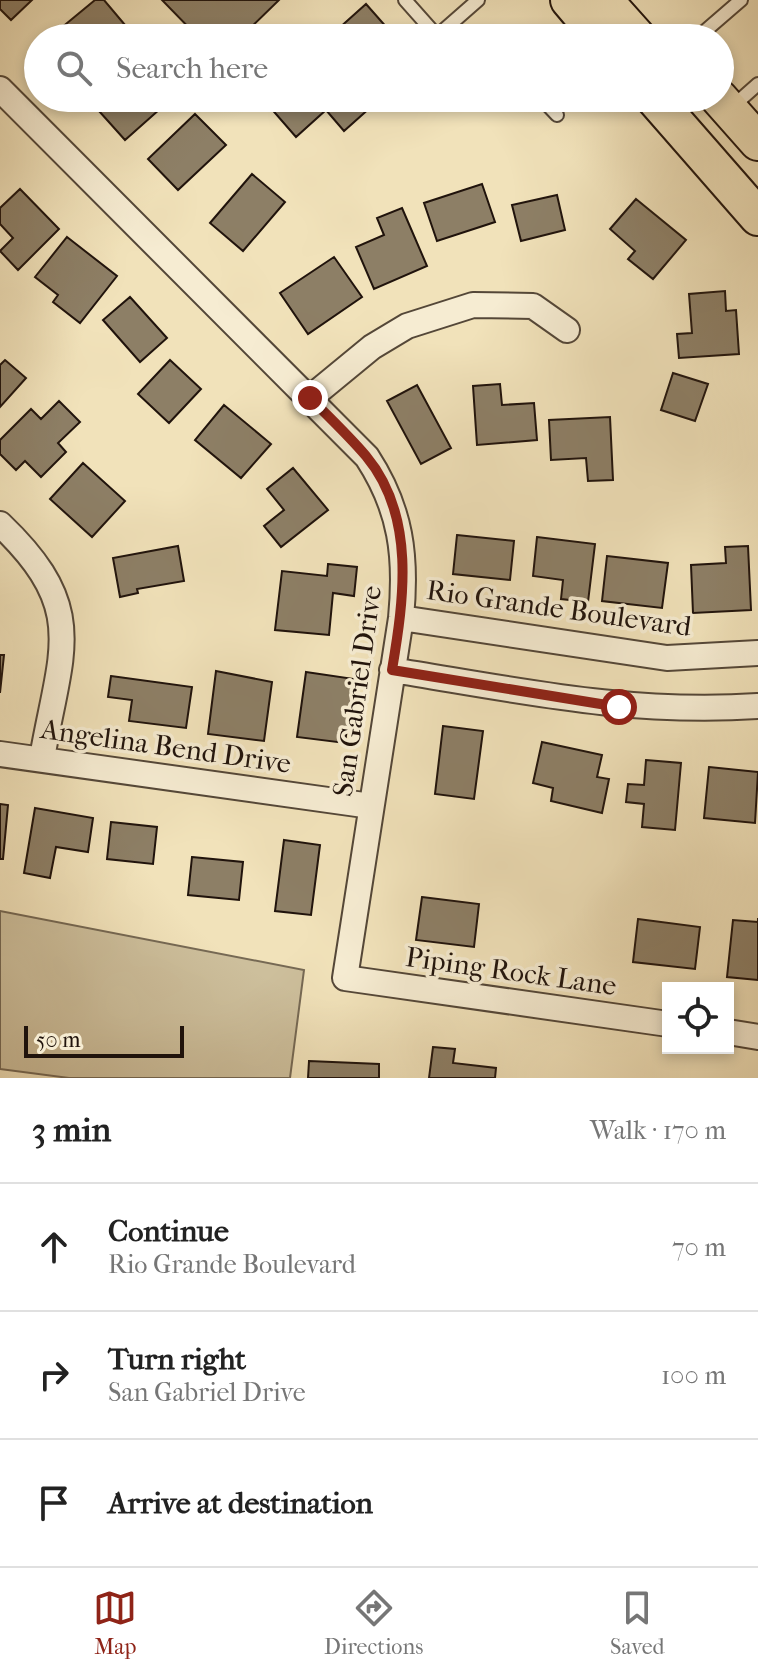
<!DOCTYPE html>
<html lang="en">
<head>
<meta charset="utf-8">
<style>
	:root { --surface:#fff; --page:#f6f6f6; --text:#222; --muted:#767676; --line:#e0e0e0; --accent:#8f2418 }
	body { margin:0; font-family:"IM FELL French Canon",serif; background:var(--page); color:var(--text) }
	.controls { position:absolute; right:24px; bottom:24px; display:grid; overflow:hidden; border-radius:0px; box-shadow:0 4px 12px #0003 }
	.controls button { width:72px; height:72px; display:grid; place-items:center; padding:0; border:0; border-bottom:2px solid var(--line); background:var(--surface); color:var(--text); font:40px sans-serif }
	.scale { position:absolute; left:24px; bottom:20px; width:160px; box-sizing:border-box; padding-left:8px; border:4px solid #20130c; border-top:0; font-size:22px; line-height:28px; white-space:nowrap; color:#20130c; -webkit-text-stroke:6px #f6ecd2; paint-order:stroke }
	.stop { position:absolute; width:24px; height:24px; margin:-18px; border:6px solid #8f2418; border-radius:50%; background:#fff }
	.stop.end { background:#8f2418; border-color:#fff; box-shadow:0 2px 8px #0008 }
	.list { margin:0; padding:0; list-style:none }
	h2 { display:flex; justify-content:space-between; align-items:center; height:104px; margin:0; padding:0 32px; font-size:34px }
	h2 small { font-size:26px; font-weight:400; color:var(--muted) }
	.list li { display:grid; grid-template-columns:52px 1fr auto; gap:24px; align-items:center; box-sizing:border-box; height:128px; padding:0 32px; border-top:2px solid var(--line) }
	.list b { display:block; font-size:30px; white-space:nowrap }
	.list p { margin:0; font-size:26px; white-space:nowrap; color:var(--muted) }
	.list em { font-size:26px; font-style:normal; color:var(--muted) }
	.icon { flex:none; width:44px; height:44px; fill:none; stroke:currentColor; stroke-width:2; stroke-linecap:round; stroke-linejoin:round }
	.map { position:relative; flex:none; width:758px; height:1078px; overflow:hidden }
	.search { position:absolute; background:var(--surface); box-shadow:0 4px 12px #0003; left:24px; right:24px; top:24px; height:88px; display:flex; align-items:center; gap:20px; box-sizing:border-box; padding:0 28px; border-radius:44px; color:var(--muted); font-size:30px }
	.sheet { height:488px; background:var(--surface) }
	nav { display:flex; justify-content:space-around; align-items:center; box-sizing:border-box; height:112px; border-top:2px solid var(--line); background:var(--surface); font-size:22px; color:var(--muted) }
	nav a { display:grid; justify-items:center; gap:4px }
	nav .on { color:var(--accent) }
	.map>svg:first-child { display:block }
	.green { fill:#cdbf9c; stroke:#766954; stroke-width:2 }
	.building { fill:#8d7f66; stroke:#20130c; stroke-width:2 }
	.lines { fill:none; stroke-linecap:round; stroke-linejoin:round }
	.lane-casing { stroke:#544738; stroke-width:16 }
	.street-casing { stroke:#544738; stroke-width:28 }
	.primary-casing { stroke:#20130c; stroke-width:40 }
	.lane { stroke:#f6ecd2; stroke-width:12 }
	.street { stroke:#f6ecd2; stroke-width:24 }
	.primary { stroke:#f1e2ba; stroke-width:36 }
	.route { stroke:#8f2418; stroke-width:10 }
	.labels { text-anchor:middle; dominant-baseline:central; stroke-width:7; stroke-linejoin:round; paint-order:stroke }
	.street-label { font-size:28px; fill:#20130c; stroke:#f6ecd2 }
</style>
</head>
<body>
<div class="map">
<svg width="758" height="1078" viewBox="0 0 758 1078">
	<rect width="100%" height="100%" fill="#f1e2ba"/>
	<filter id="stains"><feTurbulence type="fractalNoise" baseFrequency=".0025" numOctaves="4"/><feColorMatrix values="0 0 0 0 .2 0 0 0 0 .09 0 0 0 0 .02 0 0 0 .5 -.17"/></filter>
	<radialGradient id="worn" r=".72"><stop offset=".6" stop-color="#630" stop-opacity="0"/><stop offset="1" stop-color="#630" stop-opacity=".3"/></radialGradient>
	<!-- green -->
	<path class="green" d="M0,911L304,970L290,1078H69L0,1069Z"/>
	<!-- building -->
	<path class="building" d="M0,0H32L11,20L0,9Z
		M95,0H104L125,25L110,38H49Z
		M162,0H279L240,38H199Z
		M366,4L396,38H328Z
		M113,98H166L169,101L125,140L99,111Z
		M262,98H381L344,131L326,110L296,137Z
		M195,114L226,145L178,190L148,159Z
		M252,174L285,202L243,251L210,223Z
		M482,184L495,222L437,241L424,203Z
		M20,189L59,229L18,270L0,251L13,238L0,224V208Z
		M557,195L565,230L521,241L512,205Z
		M636,199L686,240L653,279L628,259L635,251L610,229Z
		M402,208L427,266L374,289L356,247L384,235L377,218Z
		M67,237L117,276L80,323L53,302L58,295L35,277Z
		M334,257L362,297L308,334L280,293Z
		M725,291L726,311L736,310L739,354L679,358L677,334L692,333L689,294Z
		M130,297L167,338L140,362L103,320Z
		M5,360L26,378L0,407V365Z
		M170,360L201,389L169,423L138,394Z
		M673,373L708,384L695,421L661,410Z
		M500,384L502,405L534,403L537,440L477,445L473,386Z
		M417,385L451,448L421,464L387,401Z
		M59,401L80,422L58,443L66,452L41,477L25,461L16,470L0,454V440L31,409L41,419Z
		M224,405L271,444L241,478L195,440Z
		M610,417L613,480L588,481L586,458L551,460L549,420Z
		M83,463L125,501L92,537L50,499Z
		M293,468L328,510L281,547L264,526L284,510L267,489Z
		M457,535L514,541L510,580L453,574Z
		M537,537L595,544L588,602L561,599L563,580L533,576Z
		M178,546L184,581L137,589L138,593L120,597L113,558Z
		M748,546L751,610L693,613L691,565L726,563L725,547Z
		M607,556L668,563L662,608L602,601Z
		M328,564L357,567L354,596L333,593L329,635L275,630L282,571L327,576Z
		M0,655H4L0,693Z
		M216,671L272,682L264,741L208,734Z
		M306,672L354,679L345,743L297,737Z
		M111,676L192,687L186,728L129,721L132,700L108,697Z
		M443,726L483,731L474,799L435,794Z
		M542,742L602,755L597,777L609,779L602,813L551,801L553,788L533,783Z
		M646,760L681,763L675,830L642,827L644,804L626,802L628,784L644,785Z
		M709,767L758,772L755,823L704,818Z
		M0,804L8,805L3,859H0Z
		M35,808L93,818L88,852L56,847L50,878L24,873Z
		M111,822L157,827L153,864L107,859Z
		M284,840L320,845L311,915L275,911Z
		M192,857L243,862L239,900L188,895Z
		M422,897L479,904L474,947L416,940Z
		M758,918V980L727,977L733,920L758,922Z
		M638,919L700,927L695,969L633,962Z
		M433,1047L455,1049L453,1063L496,1068L495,1078H429Z
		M309,1061L379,1064V1078H308Z"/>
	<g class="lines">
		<!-- lane casing -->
		<g class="lane-casing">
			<path id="lane" d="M405,0L437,36L456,38
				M437,36L478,0
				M697,38L741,0
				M541,98L557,115
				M732,107L758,84"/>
		</g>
		<!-- street casing -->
		<g class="street-casing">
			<path id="street" d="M0,89L367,457C401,509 407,556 401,618L345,978L668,1024
				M310,398L372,347L407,326L473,305L533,306L567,330
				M0,524C89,609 61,649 42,758
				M401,618L667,658L758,653
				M392,670C517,690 631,715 758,706
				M0,754L371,806
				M728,1032L758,1037"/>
		</g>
		<!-- primary casing -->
		<g class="primary-casing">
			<path id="primary" d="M569,0L601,38
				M604,0L638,38
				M654,98L758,217
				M719,98L758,142"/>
		</g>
		<!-- lane -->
		<use href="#lane" class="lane"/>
		<!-- street -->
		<use href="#street" class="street"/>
		<!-- primary -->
		<use href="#primary" class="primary"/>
	</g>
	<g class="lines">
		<!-- route -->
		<path class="route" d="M310,398C329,417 349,436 366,456C416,516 404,599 392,670L619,707"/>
	</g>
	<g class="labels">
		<!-- street labels -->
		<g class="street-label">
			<text transform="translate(559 608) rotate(8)">Rio Grande Boulevard</text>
			<text transform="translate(357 691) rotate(-82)">San Gabriel Drive</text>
			<text transform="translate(166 746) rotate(8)">Angelina Bend Drive</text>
			<text transform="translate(511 971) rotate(8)">Piping Rock Lane</text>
		</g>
	</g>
	<rect width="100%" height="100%" filter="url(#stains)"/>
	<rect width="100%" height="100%" fill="url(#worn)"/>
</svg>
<div class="controls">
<button><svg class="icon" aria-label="locate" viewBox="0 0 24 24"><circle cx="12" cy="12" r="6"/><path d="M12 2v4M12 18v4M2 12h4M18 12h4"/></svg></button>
</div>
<div class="scale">50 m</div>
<div class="stop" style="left:619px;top:707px"></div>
<div class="stop end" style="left:310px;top:398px"></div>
<div class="search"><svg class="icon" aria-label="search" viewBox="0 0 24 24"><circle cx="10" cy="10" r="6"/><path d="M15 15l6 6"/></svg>Search here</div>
</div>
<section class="sheet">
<h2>3 min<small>Walk · 170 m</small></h2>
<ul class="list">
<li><svg class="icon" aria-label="ahead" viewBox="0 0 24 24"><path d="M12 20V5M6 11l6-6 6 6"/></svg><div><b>Continue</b><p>Rio Grande Boulevard</p></div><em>70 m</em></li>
<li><svg class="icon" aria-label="right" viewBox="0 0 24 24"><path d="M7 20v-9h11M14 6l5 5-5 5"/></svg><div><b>Turn right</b><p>San Gabriel Drive</p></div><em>100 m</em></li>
<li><svg class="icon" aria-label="arrive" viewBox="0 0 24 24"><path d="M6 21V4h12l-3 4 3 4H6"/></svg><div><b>Arrive at destination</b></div></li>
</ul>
</section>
<nav>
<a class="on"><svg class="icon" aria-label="map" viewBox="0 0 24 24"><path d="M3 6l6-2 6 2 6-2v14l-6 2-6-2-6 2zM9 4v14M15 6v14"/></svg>Map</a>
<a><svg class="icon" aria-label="directions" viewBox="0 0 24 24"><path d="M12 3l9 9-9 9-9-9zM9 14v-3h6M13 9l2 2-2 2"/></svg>Directions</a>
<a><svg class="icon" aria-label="saved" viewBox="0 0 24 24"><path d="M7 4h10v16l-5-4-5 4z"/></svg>Saved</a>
</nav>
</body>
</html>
